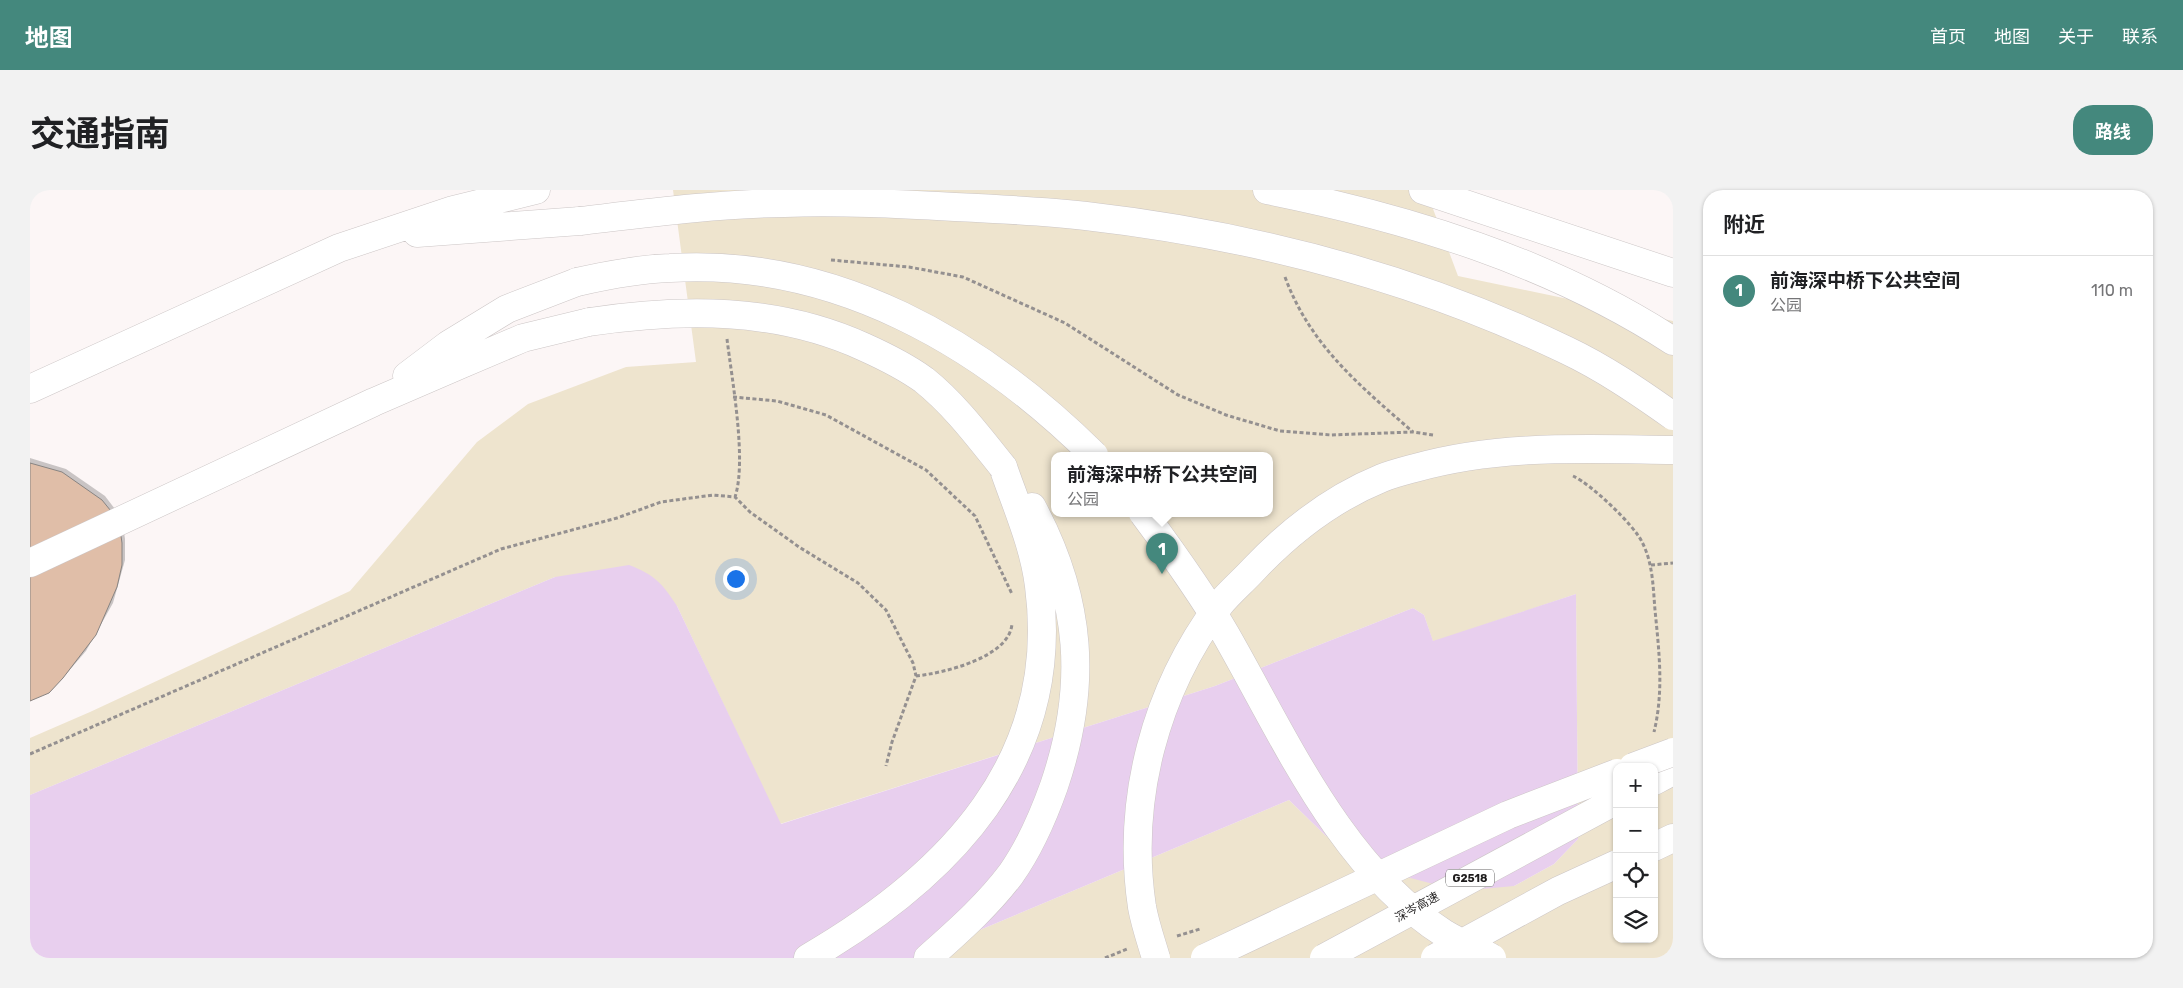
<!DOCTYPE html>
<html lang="zh">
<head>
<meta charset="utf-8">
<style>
	:root { --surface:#fff; --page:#f2f2f2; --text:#202124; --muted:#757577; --line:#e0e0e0; --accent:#44887d }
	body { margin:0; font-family:Rubik,"Noto Sans SC",sans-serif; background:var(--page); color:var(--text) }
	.controls { position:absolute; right:15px; bottom:15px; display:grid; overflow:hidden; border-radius:10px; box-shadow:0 1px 4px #0004 }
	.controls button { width:45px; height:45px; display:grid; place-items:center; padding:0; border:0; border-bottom:1px solid var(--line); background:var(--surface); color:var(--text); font:25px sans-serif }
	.you { position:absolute; left:705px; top:388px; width:18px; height:18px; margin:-12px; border:4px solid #fff; border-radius:50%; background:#1a73e8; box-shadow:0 0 0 8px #1a73e833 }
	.badge { display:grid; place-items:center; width:32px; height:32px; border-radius:50%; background:var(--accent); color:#fff; font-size:16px; font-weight:700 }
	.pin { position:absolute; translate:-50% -41px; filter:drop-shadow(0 1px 2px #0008) }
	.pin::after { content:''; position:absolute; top:26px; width:18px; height:15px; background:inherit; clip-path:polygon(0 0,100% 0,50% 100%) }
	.popup { position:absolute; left:1021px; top:262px; width:222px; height:65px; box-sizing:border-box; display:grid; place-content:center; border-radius:10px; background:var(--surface); filter:drop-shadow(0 1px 4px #0005); font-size:16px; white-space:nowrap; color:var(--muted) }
	.popup b { font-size:19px; color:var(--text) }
	.popup::after { content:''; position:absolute; left:50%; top:100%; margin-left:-10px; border:10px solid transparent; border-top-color:var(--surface) }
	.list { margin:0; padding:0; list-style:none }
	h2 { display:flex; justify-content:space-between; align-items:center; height:65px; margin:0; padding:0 20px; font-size:21px }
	h2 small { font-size:16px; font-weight:400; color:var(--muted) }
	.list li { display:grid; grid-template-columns:32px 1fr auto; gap:15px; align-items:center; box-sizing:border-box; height:70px; padding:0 20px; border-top:1px solid var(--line) }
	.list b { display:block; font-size:19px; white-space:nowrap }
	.list p { margin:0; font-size:16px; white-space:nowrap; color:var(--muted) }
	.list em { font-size:16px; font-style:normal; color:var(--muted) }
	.icon { flex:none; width:28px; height:28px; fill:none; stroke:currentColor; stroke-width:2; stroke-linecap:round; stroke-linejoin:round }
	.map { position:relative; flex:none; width:1643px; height:768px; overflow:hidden; border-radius:20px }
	header { display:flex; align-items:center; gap:30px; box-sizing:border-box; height:70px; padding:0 25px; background:var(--accent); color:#fff }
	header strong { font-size:24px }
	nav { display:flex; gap:28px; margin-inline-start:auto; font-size:18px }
	.intro { display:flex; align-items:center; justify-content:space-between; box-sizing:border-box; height:120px; padding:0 30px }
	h1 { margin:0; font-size:35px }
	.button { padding:12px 22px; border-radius:20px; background:var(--accent); color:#fff; font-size:18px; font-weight:700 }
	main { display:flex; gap:30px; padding:0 30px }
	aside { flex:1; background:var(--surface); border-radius:20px; box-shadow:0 1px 4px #0004 }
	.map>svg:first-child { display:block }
	.green { fill:#eee4ce; fill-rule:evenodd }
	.water { fill:#e8cfee }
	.shadow { fill:#0003 }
	.building { fill:#e0bea8; stroke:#888482 }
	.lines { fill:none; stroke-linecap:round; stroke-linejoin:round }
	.highway-casing { stroke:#ccc6c6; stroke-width:29 }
	.path { stroke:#949090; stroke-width:3; stroke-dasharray:4 2.5; stroke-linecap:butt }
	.highway { stroke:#fff; stroke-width:28 }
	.highway-bridge-casing { stroke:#ccc6c6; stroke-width:29; stroke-linecap:butt }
	.highway-bridge { stroke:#fff; stroke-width:28 }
	.labels { text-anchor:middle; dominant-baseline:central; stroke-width:4; stroke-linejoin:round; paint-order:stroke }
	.shield { fill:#fff; stroke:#626161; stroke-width:1 }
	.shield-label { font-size:11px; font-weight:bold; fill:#1f1d1d }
	.street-label { font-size:12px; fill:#1f1d1d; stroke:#fff }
</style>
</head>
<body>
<header>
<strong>地图</strong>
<nav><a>首页</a><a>地图</a><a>关于</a><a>联系</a></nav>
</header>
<div class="intro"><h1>交通指南</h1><a class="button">路线</a></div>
<main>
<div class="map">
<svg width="1643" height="768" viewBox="0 0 1643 768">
	<rect width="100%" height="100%" fill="#fcf6f6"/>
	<!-- green -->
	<path class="green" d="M643,0H1396L1428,86L1643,131V768H883L1259,610L1296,646L1484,696L1524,674L1548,649L1546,404L1403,452L1394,425L1383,418L1185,496L750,634L647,416L525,387L0,605V548L60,522L320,401L447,252L498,214L596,177L666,172ZM1024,265H1240V323H1024ZM1587,577H1624V749H1587Z"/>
	<!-- water -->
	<path class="water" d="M599,375C625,385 632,393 647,416L751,634L1185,496L1383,418L1394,425L1403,451L1546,404L1548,649L1524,674L1484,696L1430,701L1350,680L1296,646L1259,610L883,768H0V605L525,387Z"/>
	<!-- shadow -->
	<path class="shadow" d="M0,268L36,279L75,306L88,323L93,335L95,349V370L83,413L56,461L37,483L0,510Z"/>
	<!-- building -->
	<path class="building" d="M0,273L32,282L72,310L85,326L90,339L92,353V375L87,397L66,445L33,488L19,503L0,511Z"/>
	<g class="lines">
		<!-- highway casing -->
		<g class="highway-casing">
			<path id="highway" d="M1237,0C1378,28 1521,72 1643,151
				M1393,0L1643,83
				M387,43L550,31
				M377,186L418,155L477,119L547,92
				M0,199L309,58L423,20L506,0
				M0,373L344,212L432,174L493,148L559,132
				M1624,591L1643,581
				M1624,657L1643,648
				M778,768C919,686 1032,571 1009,396C1004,355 986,315 973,277
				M898,768C927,742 957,716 981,684C1000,657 1013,627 1024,596C1058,496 1052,410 1002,317"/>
		</g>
		<!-- path -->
		<path class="path" d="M801,70L879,77L933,87L1035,133L1148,205L1196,225L1250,241L1301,245L1383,242L1403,245
			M1255,87C1280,155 1329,195 1383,242
			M697,149C702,190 717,271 705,307
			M703,207L747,211L796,225L896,280L945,326L982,404
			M1543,286C1561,294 1604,335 1612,352C1623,373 1623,397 1625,420C1629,461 1634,501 1624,542
			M1621,375L1643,373
			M886,486C913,483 979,468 982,434
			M0,564L471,359L587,328L631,312L683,305L705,307L720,322L769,357L828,393L856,420L883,473L886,486L862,552L856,576
			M1147,746L1170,739
			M1075,768L1097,759"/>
		<!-- highway -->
		<use href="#highway" class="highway"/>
		<!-- highway-bridge casing -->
		<g class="highway-bridge-casing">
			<path id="highway-bridge" d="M550,31C618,23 686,14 754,13C811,11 869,14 925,17C969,19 1013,21 1056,26C1222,45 1386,88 1536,160C1574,178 1609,202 1643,226
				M547,92C578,85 609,79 640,78C805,68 951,153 1064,265
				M559,132C653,118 746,117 834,157C854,166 876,177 894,190C925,215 948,246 973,277
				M1113,323C1142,362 1171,402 1196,445C1255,548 1311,678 1415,744C1430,753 1447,760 1462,768
				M1603,577L1643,562
				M1126,768C1121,751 1115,734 1112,717C1096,610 1125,501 1190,414C1200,402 1213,391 1224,379C1260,341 1303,308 1352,288C1362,284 1374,281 1385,278C1470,254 1556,259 1643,260
				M1175,768L1478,625L1587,583
				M1294,768L1587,610
				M1405,768L1528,701L1587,674"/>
		</g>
		<!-- highway-bridge -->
		<use href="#highway-bridge" class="highway-bridge"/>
	</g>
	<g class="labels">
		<!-- shield labels -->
		<rect class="shield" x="1416" y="679.5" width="48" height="17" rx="4"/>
		<g class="shield-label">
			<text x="1440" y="688">G2518</text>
		</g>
		<!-- street labels -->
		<g class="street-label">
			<text transform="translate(1387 717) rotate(-29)">深岑高速</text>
		</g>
	</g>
</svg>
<div class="controls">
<button>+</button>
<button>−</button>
<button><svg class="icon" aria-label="locate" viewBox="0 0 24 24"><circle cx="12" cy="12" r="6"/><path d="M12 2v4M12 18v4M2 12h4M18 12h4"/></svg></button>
<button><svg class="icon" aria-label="layers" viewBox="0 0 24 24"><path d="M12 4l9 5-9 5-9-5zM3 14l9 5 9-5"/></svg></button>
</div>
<div class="you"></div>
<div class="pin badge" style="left:1132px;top:384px">1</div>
<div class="popup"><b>前海深中桥下公共空间</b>公园</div>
</div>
<aside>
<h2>附近<small></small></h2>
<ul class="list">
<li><span class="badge">1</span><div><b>前海深中桥下公共空间</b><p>公园</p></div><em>110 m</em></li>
</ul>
</aside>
</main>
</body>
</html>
